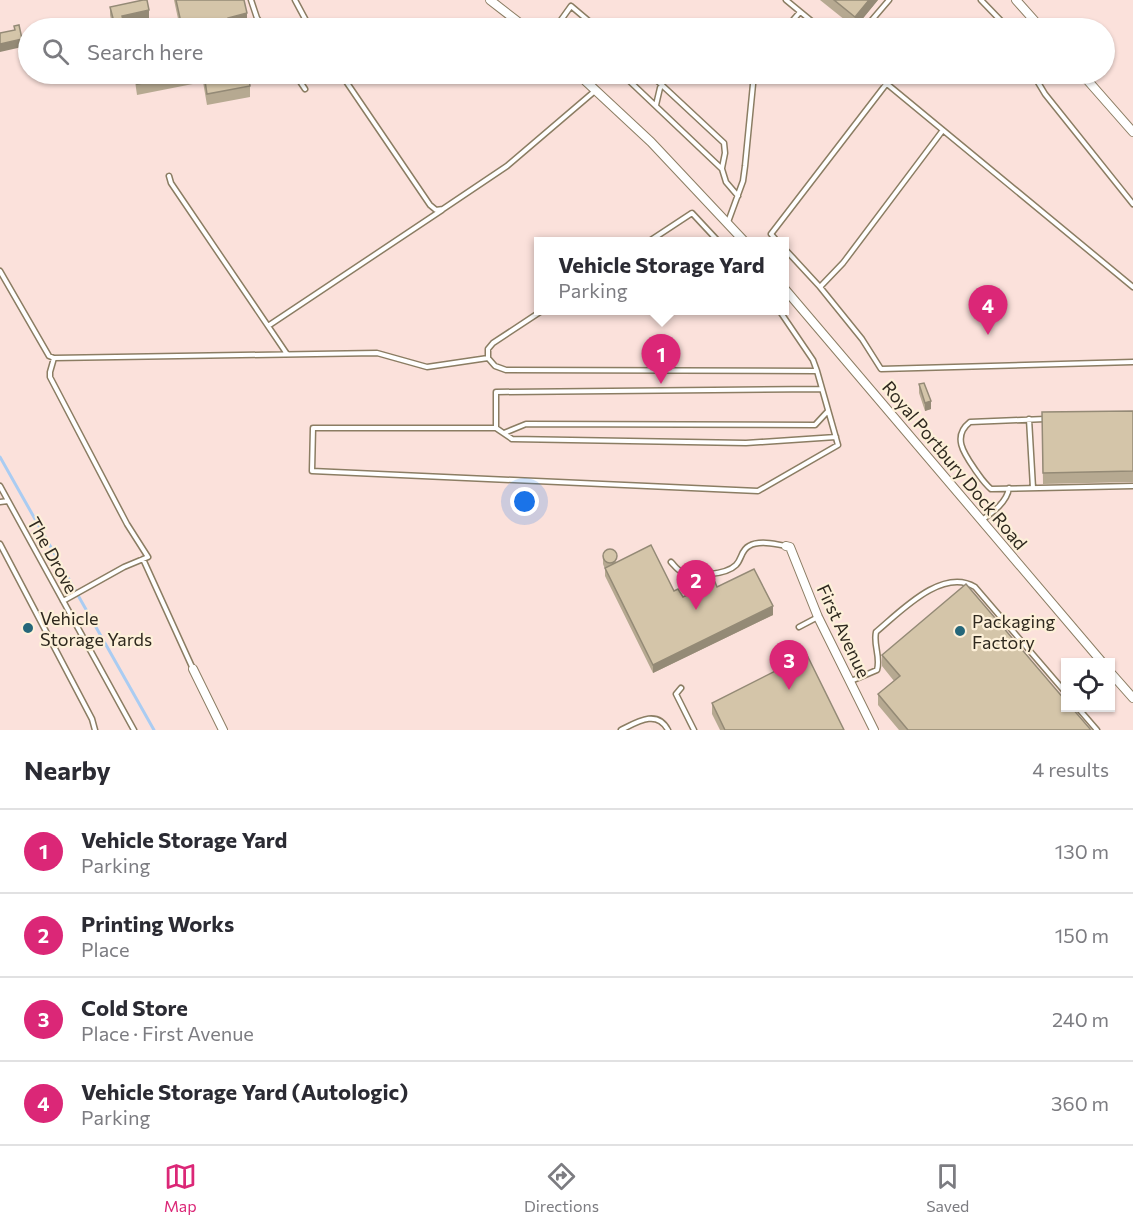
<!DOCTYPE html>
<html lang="en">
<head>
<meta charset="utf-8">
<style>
	:root { --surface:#fff; --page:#f2f2f3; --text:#2b2b33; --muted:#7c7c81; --line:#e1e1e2; --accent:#db2777 }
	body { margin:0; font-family:Commissioner,sans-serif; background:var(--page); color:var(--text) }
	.controls { position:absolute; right:18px; bottom:18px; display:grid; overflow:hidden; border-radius:0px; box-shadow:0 2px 4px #0004 }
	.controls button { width:54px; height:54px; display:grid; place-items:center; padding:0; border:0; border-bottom:2px solid var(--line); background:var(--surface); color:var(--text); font:30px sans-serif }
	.you { position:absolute; left:525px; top:502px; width:21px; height:21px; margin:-15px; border:4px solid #fff; border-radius:50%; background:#1a73e8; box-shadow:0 0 0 9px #1a73e833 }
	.badge { display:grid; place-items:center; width:39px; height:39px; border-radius:50%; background:var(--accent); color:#fff; font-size:20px; font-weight:700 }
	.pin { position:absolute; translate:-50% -50px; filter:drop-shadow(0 2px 3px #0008) }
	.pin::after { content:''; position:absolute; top:32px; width:21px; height:18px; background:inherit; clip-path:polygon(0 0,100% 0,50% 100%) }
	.popup { position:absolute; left:534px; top:237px; width:255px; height:78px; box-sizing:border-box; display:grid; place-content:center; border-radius:0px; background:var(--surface); filter:drop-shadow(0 2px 4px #0005); font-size:20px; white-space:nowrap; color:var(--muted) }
	.popup b { font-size:22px; color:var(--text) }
	.popup::after { content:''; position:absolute; left:50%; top:100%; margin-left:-12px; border:12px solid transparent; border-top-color:var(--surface) }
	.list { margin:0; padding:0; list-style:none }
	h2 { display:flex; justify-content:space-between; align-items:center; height:78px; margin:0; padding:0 24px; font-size:26px }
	h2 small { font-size:20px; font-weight:400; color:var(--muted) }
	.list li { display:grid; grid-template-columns:39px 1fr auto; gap:18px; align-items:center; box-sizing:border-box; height:84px; padding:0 24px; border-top:2px solid var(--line) }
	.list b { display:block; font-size:22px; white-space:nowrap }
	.list p { margin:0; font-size:20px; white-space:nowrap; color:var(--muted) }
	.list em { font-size:20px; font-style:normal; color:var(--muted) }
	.icon { flex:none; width:33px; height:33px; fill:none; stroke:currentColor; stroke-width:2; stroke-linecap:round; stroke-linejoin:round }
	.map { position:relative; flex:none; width:1133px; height:730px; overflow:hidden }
	.search { position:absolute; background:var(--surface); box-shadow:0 2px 4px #0004; left:18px; right:18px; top:18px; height:66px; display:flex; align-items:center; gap:15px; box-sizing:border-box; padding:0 21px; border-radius:33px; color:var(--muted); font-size:22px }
	.sheet { height:414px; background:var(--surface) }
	nav { display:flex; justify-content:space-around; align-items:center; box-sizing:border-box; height:84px; border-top:2px solid var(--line); background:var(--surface); font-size:16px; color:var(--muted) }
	nav a { display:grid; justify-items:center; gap:3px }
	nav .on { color:var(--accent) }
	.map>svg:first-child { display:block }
	.industrial { fill:#fbe1db; fill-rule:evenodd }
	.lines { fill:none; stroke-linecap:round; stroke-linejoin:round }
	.stream { stroke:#aaccf2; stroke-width:3 }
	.lane-casing { stroke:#8b7d63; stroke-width:7 }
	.street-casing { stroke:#8b7d63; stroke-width:10 }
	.lane { stroke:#fff; stroke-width:4 }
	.street { stroke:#fff; stroke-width:8 }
	.wall { fill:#b6a991 }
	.shaded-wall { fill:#948a76 }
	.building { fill:#d4c5a9; stroke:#948a76; stroke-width:1.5 }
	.poi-dot { fill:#25677a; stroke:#fdf0d9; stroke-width:2 }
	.labels { text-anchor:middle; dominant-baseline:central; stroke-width:4.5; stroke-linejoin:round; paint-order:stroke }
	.street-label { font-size:18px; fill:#2f291f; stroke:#fdf0d9 }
	.poi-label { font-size:18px; fill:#2f291f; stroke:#fdf0d9; text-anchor:start }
</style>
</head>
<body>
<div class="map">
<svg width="1133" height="730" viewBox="0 0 1133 730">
	<rect width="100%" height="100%" fill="#fdf0d9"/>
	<!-- industrial -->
	<path class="industrial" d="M0,0H1133V730H0ZM28,28H1104V74H28ZM538,242H784V310H538ZM1066,662H1110V708H1066Z"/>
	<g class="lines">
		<!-- stream -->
		<path class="stream" d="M0,457L154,730"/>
		<!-- lane casing -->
		<g class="lane-casing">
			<path id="lane" d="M251,0L257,18L264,28
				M295,0L310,28
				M786,0L820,28
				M981,0L1008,28
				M571,28L561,20L571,6L597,28
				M786,28L800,12
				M865,28L889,0
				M295,74L305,89
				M341,74L430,205L436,210L443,209L507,166L596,90
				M622,74L722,169L726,182L738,196
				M650,74L724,143L725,153L722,168
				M875,74L1133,287
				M1033,74L1045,94L1133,204
				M656,105L660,88L662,84
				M943,130L843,263L820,287L862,339L881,369L1133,362
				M169,176L171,183L287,354
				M728,222L743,181L745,166L754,74
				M648,242L692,213L719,242
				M778,242L771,234L887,83
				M784,248L820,287
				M0,271L49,356L54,358L377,353L427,367L488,358
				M268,326L442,210
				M54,358L50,372V377L127,524L148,557L124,567L63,601
				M488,358L495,366L506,370L817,371L813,360L779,310
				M488,358V349L493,343L543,310
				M817,371L838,445L758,491L312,471L313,428H496L512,439L746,443L836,437
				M1029,419L1033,488
				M1045,419L970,422C951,437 965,455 976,471C981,478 984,483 991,489L1133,486
				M496,428V392L822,389
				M504,433L526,424L815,425L828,411
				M0,486L134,730
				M0,502L8,501
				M982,520C993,512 1007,502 1009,488
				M0,544L92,719L95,730
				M143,559L193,669
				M671,562C675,566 677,570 682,572C694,577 726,575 736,565C742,559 741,550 749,546C759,540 776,544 786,546
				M799,627L818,617
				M851,681L877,670C881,657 873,645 876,632C900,612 942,567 975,587L1066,693
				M681,688L676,694L694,730
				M1078,708L1097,730
				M621,730C637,722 657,709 668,730"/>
		</g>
		<!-- street casing -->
		<g class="street-casing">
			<path id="street" d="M490,0L526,28
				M1016,0L1041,28
				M578,74L651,142L745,242
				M1082,74L1133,132
				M784,288L1102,662
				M786,546L790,547L818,617L874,730
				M193,669L223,730
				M1110,672L1133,698"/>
		</g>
		<!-- lane -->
		<use href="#lane" class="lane"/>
		<!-- street -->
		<use href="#street" class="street"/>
	</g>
	<!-- wall -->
	<path class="wall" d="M174,0H244L247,24L230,28H180Z
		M820,0H878L855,28Z
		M110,7L149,18L123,24V28H113L110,15Z
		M134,74H248L250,86V97L207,105L203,82L137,95Z
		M719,74H729L725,78Z
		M919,384L931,409L925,411L919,393Z
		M1133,411V482L1043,484L1042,412Z
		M603,555L674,591L683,597L717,587L773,615L653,673L605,576V569L603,564Z
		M882,655L1091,730H899L878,705V694L894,681L882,666Z
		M712,703L844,730H720L712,714Z"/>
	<!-- shaded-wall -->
	<path class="shaded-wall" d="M869,0H878L855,28V17Z
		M149,10V18L123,24V28H114V22L122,16Z
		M247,13V24L230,28L228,18Z
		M22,39V47L0,52V44Z
		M931,401V409L925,411V403Z
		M773,606V615L653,673V665Z"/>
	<!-- building -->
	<path class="building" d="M143,0H147L149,10L122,16L123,20L114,22L110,7Z
		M176,0H244L247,13L228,18L230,28H177L182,27Z
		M834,0H869L855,17Z
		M19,25L22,39L0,44V33L15,30L14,26Z
		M136,74H190L137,84Z
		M204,74H248L250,86L207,94Z
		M924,383L931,401L925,403L919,384Z
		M1133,411V471L1043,473L1042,412Z
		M651,545L674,591L678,589L683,597L715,582L717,587L754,569L773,606L653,665L605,568Z
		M603 556a7 7 0 1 1 14 0a7 7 0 1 1-14 0Z
		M966,584L1065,700V708H1072L1091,730H908L878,694L900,676L882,655Z
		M807,655L844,730H725L712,703Z"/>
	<!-- markers -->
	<g class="poi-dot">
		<circle cx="28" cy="628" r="6"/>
		<circle cx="960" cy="631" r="6"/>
	</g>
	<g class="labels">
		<!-- street labels -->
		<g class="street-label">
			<text transform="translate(955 465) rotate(50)">Royal Portbury Dock Road</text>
			<text transform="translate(53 555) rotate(61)">The Drove</text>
			<text transform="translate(844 631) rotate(65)">First Avenue</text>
		</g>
		<!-- poi labels -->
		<g class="poi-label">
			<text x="40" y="618">Vehicle<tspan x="40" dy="21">Storage Yards</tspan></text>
			<text x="972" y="621">Packaging<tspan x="972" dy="21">Factory</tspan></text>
		</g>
	</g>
</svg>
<div class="controls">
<button><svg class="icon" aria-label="locate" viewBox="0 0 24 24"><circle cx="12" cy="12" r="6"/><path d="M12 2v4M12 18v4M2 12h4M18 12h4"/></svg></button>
</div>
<div class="you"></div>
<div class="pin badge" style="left:661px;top:384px">1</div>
<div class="popup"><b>Vehicle Storage Yard</b>Parking</div>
<div class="pin badge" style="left:696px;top:610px">2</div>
<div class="pin badge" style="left:789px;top:690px">3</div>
<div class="pin badge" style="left:988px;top:335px">4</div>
<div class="search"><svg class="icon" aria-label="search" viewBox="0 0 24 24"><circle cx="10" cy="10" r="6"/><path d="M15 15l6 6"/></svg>Search here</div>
</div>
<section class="sheet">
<h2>Nearby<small>4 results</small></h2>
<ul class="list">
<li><span class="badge">1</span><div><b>Vehicle Storage Yard</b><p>Parking</p></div><em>130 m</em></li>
<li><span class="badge">2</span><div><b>Printing Works</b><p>Place</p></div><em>150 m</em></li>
<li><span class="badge">3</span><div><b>Cold Store</b><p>Place · First Avenue</p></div><em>240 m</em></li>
<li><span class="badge">4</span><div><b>Vehicle Storage Yard (Autologic)</b><p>Parking</p></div><em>360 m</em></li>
</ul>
</section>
<nav>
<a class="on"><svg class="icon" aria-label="map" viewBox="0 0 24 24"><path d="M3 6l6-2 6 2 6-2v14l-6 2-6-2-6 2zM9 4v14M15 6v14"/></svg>Map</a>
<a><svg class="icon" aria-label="directions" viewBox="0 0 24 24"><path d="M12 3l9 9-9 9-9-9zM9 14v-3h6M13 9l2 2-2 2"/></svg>Directions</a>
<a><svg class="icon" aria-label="saved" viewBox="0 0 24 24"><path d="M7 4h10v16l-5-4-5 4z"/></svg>Saved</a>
</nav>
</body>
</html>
